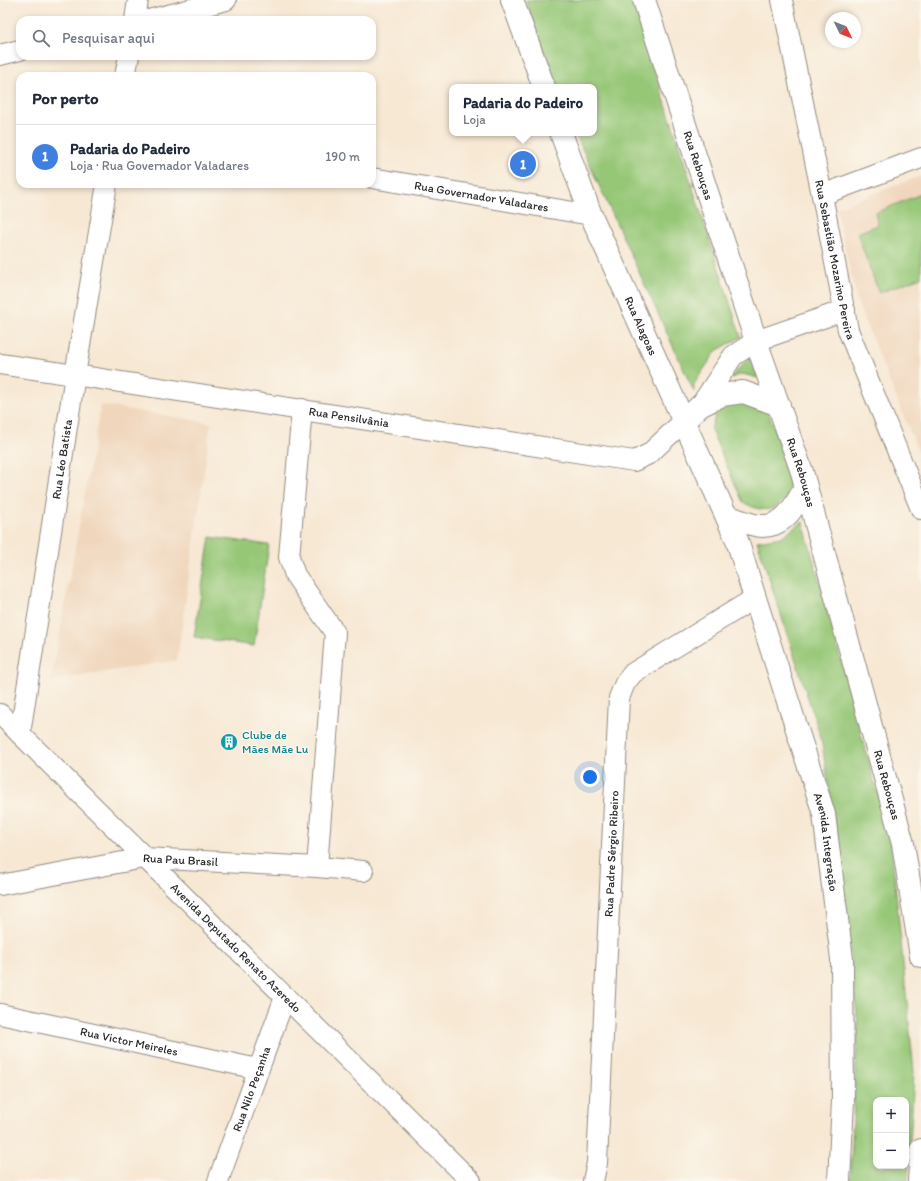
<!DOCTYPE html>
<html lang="pt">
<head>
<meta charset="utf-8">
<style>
	:root { --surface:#fff; --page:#f6f6f7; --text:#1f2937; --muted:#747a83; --line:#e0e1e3; --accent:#2563eb }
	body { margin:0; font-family:Itim,sans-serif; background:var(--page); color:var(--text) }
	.controls { position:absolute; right:12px; bottom:12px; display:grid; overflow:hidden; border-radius:8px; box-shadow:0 2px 6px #0003 }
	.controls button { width:36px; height:36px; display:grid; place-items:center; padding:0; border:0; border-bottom:1px solid var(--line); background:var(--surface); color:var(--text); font:20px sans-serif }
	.compass { position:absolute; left:825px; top:12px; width:36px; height:36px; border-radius:50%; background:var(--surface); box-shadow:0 2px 6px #0003; rotate:133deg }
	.you { position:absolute; left:590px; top:777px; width:14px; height:14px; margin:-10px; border:3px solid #fff; border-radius:50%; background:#1a73e8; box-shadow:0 0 0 6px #1a73e833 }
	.badge { display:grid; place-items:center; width:26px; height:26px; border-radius:50%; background:var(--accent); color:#fff; font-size:13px; font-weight:700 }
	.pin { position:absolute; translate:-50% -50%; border:2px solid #fff; box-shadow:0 1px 4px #0006 }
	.popup { position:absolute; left:449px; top:84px; width:148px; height:52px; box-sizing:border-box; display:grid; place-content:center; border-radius:8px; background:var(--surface); filter:drop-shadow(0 1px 3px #0005); font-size:13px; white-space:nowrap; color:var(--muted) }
	.popup b { font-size:15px; color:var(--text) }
	.popup::after { content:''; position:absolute; left:50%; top:100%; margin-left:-8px; border:8px solid transparent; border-top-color:var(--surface) }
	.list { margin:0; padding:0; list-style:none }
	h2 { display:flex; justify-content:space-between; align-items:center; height:52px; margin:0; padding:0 16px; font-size:17px }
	h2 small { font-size:13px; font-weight:400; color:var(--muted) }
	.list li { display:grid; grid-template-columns:26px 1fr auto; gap:12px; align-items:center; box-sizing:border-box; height:64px; padding:0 16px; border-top:1px solid var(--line) }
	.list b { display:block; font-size:15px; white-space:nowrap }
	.list p { margin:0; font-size:13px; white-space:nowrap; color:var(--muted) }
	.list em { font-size:13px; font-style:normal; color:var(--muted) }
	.icon { flex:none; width:22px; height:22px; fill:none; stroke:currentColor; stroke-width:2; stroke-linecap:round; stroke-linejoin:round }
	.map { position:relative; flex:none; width:921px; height:1181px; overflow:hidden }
	.search { position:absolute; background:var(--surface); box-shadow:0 2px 6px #0003; left:16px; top:16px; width:360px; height:44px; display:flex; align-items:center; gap:10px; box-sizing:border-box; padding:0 14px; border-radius:12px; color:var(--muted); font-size:15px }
	.panel { position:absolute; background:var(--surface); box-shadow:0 2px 6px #0003; left:16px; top:72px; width:360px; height:116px; border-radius:12px }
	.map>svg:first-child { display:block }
	.built { fill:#f0d6bc }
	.green { fill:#96c777; stroke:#607951; fill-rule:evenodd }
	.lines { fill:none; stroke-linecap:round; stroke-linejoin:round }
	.street-casing { stroke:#918a80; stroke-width:22 }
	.secondary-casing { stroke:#918a80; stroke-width:24 }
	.street { stroke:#fff; stroke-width:20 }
	.secondary { stroke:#fff; stroke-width:22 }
	.labels { text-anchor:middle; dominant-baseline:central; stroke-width:3; stroke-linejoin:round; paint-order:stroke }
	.street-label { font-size:12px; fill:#2b2b2b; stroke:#fbf7ec }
	.culture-label { font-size:12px; fill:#0d838f; stroke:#fbf7ec; text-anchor:start }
</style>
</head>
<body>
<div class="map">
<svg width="921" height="1181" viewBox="0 0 921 1181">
	<rect width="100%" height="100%" fill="#fbf7ec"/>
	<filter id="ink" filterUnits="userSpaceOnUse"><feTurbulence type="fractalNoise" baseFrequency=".025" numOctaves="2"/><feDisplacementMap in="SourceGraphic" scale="8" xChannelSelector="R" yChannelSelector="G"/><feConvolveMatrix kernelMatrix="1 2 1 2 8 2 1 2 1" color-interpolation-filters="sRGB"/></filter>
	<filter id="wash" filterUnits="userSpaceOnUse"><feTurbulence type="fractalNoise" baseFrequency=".012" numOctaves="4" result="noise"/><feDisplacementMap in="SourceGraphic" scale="16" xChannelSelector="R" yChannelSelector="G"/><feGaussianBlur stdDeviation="0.9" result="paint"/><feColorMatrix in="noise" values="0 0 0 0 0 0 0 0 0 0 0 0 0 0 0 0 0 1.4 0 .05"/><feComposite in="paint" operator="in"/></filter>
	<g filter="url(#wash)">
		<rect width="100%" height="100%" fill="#f7e8d4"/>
		<!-- built -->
		<path class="built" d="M921,176V458L858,305L836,208Z
			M101,405L211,423L177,660L51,681Z"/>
		<!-- green -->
		<path class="green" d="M526,0H632L741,337L716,351L694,384V392L575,133H594V87H556Z
			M921,194V277L879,293L857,233L878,225L875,213Z
			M750,357L758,378L743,374L730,378Z
			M743,398C753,401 762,404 768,413C772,418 790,478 790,483C790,493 789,495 782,502C770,514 757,510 743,502L711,430L715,416L724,403Z
			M803,522L891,843L914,1072L908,1181H850L858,1024L837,839L821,738L757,541L781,537ZM876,1100H906V1166H876Z
			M210,537L269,545L254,646L194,637Z"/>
	</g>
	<g filter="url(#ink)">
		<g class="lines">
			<!-- street casing -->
			<g class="street-casing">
				<g id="street">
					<path id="s1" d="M782,0L822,195L848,330L921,509"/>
					<path d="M135,20L138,0"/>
					<path d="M149,20L226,0"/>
					<path d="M0,55L20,50"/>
					<path d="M125,76L129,56"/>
					<path id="s2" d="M372,178L591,215"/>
					<path d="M822,195L921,158"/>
					<path id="s3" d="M0,364L75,375L634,461L649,454L684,421"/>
					<path d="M700,406L733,356L756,341L845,310"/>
					<path d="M302,409L289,557L295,575L335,633L317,867"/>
					<path id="s4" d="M0,714L471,1181"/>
					<path id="s5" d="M20,734L75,375L107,184"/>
					<path id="s6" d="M0,885L144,858L317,867L363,871"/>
					<path id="s7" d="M0,1014L258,1069"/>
					<path id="s8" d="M218,1181L285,997"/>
					<path id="s9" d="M593,1181L597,1163L619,698L625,683L633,673L755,598"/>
				</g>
			</g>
			<!-- secondary casing -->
			<g class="secondary-casing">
				<g id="secondary">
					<path d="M512,0L544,87"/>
					<path id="s10" d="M644,0L756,341L802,472L903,844L921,956"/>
					<path id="s11" d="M561,133L591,215L737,540L755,598L824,814L842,959L843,1101L839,1181"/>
					<path d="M684,421L700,406L722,395L743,392L779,405"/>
					<path d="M727,516C735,519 756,527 763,526C786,526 795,504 806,487"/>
					<path d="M919,1181L921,1150"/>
				</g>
			</g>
			<!-- street -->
			<use href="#street" class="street"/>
			<!-- secondary -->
			<use href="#secondary" class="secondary"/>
		</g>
	</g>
	<!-- icons -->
	<defs>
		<g id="building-disc" transform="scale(0.9)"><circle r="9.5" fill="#0f9aa8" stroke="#fbf7ec"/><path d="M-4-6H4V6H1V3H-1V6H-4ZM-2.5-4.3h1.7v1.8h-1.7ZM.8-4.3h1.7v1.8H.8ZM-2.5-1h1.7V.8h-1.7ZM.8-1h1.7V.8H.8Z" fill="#fff"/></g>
	</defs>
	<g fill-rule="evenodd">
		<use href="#building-disc" x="229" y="742"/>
	</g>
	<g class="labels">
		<!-- street labels -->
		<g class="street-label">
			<text stroke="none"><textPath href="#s10" startOffset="174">Rua Rebouças</textPath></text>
			<text stroke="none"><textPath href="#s2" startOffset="111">Rua Governador Valadares</textPath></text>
			<text stroke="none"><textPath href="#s1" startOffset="265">Rua Sebastião Mozarino Pereira</textPath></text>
			<text stroke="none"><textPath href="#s11" startOffset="209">Rua Alagoas</textPath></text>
			<text stroke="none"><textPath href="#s3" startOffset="353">Rua Pensilvânia</textPath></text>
			<text stroke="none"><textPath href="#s5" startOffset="278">Rua Léo Batista</textPath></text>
			<text stroke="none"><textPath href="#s10" startOffset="498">Rua Rebouças</textPath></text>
			<text stroke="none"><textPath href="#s10" startOffset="822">Rua Rebouças</textPath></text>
			<text stroke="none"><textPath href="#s11" startOffset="759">Avenida Integração</textPath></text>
			<text stroke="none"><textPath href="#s9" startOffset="328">Rua Padre Sérgio Ribeiro</textPath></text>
			<text stroke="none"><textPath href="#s6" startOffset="183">Rua Pau Brasil</textPath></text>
			<text stroke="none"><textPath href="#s4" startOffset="332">Avenida Deputado Renato Azeredo</textPath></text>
			<text stroke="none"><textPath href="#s7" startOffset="132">Rua Victor Meireles</textPath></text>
			<text stroke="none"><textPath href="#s8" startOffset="98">Rua Nilo Peçanha</textPath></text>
		</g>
		<!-- culture labels -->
		<g class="culture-label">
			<text x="242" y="735">Clube de<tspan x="242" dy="14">Mães Mãe Lu</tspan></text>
		</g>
	</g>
</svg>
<div class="controls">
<button>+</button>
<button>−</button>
</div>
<svg class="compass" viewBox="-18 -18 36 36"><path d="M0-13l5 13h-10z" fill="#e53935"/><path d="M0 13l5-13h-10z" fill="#747a83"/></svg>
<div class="you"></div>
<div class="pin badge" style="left:523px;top:164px;background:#3f7fe0">1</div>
<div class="popup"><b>Padaria do Padeiro</b>Loja</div>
<div class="search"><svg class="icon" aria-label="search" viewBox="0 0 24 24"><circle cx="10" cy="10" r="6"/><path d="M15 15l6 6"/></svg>Pesquisar aqui</div>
<section class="panel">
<h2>Por perto<small></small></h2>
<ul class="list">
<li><span class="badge" style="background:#3f7fe0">1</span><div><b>Padaria do Padeiro</b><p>Loja · Rua Governador Valadares</p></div><em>190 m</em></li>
</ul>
</section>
</div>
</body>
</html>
